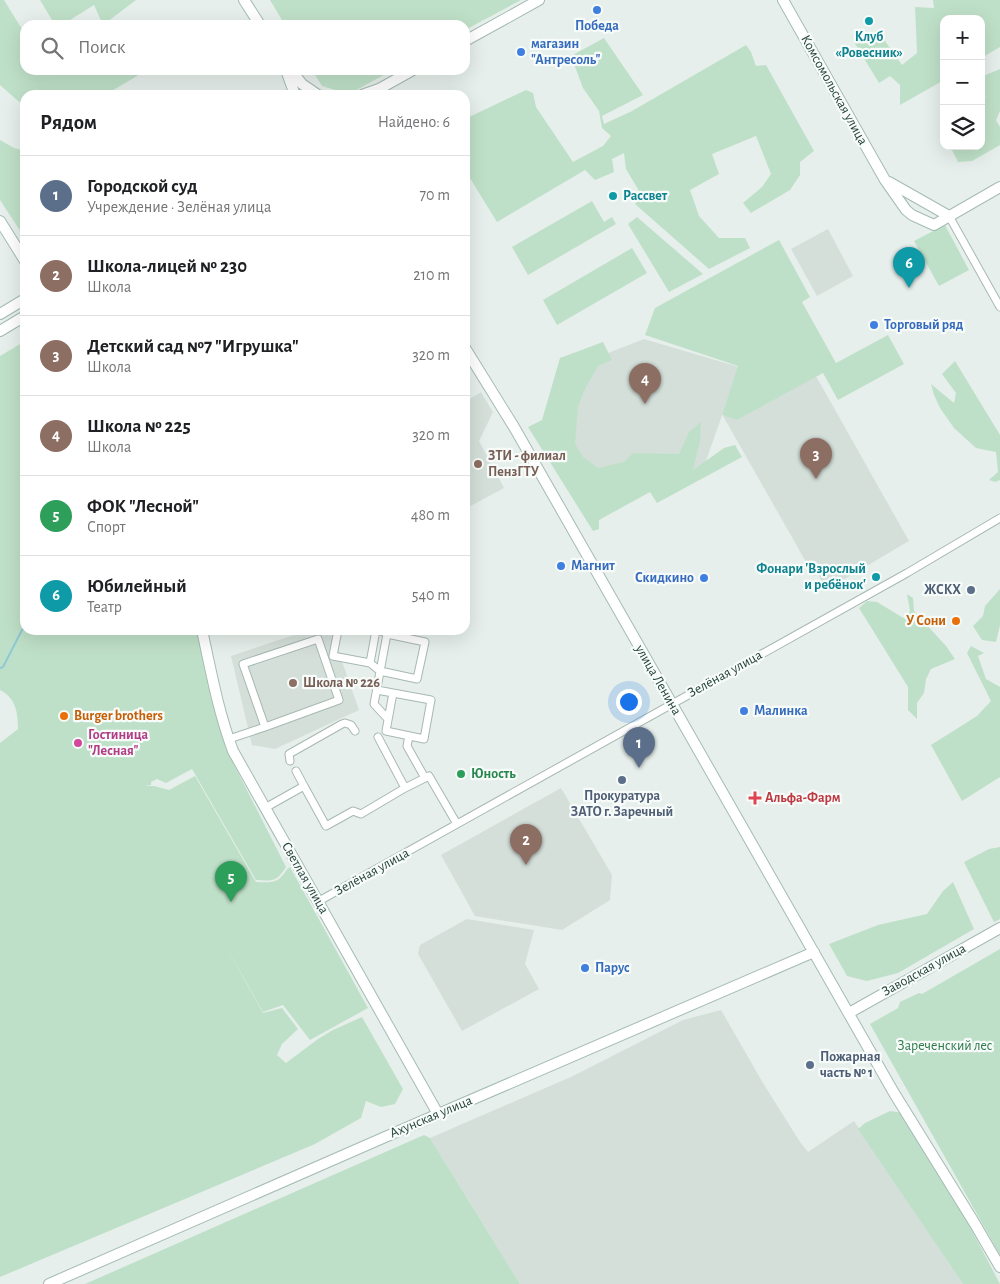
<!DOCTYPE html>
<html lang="ru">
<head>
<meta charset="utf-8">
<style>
	:root { --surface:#fff; --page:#f6f6f6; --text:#202124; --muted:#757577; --line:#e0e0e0; --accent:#7f4e3f }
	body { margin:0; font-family:"Alegreya Sans",sans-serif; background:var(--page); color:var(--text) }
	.controls { position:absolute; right:15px; top:15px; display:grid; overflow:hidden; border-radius:10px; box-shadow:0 5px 20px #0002 }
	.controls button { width:45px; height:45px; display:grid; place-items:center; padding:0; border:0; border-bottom:1px solid var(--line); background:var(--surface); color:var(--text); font:25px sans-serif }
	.you { position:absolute; left:628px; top:701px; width:18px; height:18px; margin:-12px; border:4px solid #fff; border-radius:50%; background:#1a73e8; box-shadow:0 0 0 8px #1a73e833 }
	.badge { display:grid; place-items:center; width:32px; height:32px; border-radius:50%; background:var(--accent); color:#fff; font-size:16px; font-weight:700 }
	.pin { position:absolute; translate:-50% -41px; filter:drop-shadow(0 1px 2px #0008) }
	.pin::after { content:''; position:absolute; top:26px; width:18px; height:15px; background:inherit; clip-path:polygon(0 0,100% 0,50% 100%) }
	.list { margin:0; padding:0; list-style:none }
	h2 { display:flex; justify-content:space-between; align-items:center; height:65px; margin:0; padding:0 20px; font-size:21px }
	h2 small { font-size:16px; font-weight:400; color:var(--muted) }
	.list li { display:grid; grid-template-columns:32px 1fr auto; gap:15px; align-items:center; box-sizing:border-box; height:80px; padding:0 20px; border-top:1px solid var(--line) }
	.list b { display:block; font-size:19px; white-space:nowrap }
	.list p { margin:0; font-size:16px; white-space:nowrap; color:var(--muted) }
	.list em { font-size:16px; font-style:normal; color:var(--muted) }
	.icon { flex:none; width:28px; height:28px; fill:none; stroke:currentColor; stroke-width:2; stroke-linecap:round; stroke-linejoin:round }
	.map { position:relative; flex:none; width:1000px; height:1284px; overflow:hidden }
	.search { position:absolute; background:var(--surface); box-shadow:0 5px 20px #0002; left:20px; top:20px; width:450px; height:55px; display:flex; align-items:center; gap:12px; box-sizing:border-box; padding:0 18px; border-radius:15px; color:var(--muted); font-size:19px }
	.panel { position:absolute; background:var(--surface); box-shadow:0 5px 20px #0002; left:20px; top:90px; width:450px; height:545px; border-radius:15px }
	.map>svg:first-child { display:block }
	.built { fill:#d4dfda }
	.green { fill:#bfe0c8 }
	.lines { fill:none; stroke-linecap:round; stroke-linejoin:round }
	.stream { stroke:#8ec9d4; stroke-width:2 }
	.street-casing { stroke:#a8b8b2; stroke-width:9 }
	.secondary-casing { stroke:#a4bbb3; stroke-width:12 }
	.street { stroke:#fff; stroke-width:7 }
	.secondary { stroke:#fff; stroke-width:10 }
	.shop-dot { fill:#3f7fe0; stroke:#f7fbf9; stroke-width:2 }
	.culture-dot { fill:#0f9aa8; stroke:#f7fbf9; stroke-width:2 }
	.education-dot { fill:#8d6e63; stroke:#f7fbf9; stroke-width:2 }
	.service-dot { fill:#5c6f8a; stroke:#f7fbf9; stroke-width:2 }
	.food-dot { fill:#e8710a; stroke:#f7fbf9; stroke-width:2 }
	.hotel-dot { fill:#d1479c; stroke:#f7fbf9; stroke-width:2 }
	.leisure-dot { fill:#2e9e5b; stroke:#f7fbf9; stroke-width:2 }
	.health-dot { fill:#e0444e; stroke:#f7fbf9; stroke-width:2 }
	.labels { text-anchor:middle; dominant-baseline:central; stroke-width:4.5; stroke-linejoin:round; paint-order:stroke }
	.shop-label { font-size:14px; font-weight:bold; fill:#366cbe; stroke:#f7fbf9; text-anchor:start }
	.culture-label { font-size:14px; font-weight:bold; fill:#0d838f; stroke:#f7fbf9 }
	.street-label { font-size:14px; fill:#24423a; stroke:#f7fbf9 }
	.education-label { font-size:14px; font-weight:bold; fill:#785e54; stroke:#f7fbf9; text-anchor:start }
	.service-label { font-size:14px; font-weight:bold; fill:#4e5e75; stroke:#f7fbf9; text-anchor:end }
	.food-label { font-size:14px; font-weight:bold; fill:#c56008; stroke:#f7fbf9; text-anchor:end }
	.hotel-label { font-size:14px; font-weight:bold; fill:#b23c85; stroke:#f7fbf9; text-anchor:start }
	.leisure-label { font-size:14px; font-weight:bold; fill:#27864d; stroke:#f7fbf9; text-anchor:start }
	.health-label { font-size:14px; font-weight:bold; fill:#be3a42; stroke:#f7fbf9; text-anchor:start }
	.park-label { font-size:14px; fill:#2d7a4b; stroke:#f7fbf9 }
</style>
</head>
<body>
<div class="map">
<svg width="1000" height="1284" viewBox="0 0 1000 1284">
	<rect width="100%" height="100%" fill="#e6efeb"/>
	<!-- built -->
	<path class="built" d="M828,229L853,276L817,296L791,249Z
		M644,339L739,367L701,475L657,481L593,513L551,442L580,364Z
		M812,369L909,541L826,590L818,574L814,576L723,416Z
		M481,392L493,412L479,441L504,488L465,509V402Z
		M309,630H331L359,710L275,749L252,745L231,656Z
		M561,788L612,875L610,900L562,930L475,916L441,855Z
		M467,919L534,930L525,964L539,989L462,1031L418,954L420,945Z
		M721,1010L763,1083L800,1142L808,1152L854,1121L963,1284H520L430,1138L573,1076L683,1020Z"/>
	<!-- green -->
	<path class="green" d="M0,0H4L25,34V70H147L105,95H25V107L0,85Z
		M40,0H136L103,25L94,5L62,25H55Z
		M270,0H521L465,30V25H285Z
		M933,0H1000V47L981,58V19H944V80L900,105V85L890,76L879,83L854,42L878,31L902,65L917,53L915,7L934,8Z
		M604,38L643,95L602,116L604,124L632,111L746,45L751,52L756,66L766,65L814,151L800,162V175L790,190L751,213L743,203L762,187L771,174L756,136L712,154L719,174L690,190L699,216L719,238H745L750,248L709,269L635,204L642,196L626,169L624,153L612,159L614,172L595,180L585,170L497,222L465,170V119L526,90L533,93L536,107L573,162L603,146L611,136L602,128L599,111L583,88L571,56Z
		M1000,69V111L996,120L1000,127V145L972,161L958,162L950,146H981V100L986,97L981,86V77Z
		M312,70H393L349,94L322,86Z
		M0,140L14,148L25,151V238L0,200Z
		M592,201L604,222L612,217L616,224L528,275L512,247Z
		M637,217L703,274L669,292L628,224Z
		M945,225L969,270L939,286L914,241Z
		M779,240L810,297L802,302L836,363L888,335L904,364L838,400L823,373L737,420L722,415L738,366L645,335L655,308Z
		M632,248L647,273L557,325L543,300Z
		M25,341V630H197L226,749L286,867C277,882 272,881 256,880L192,769L166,783L157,779L151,782V785L145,786H154L169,790L195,776L256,882C265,882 275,884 281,877C285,874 285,870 290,867L368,1008L310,1040L283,1005L263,1012L224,943L263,1013L282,1008L298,1029L282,1044L277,1055L286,1063L318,1039L333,1030L362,1017L403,1089L395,1104L381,1107L366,1101L361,1118L315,1144L0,1277V743L18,729C18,713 16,698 0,690V356Z
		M603,342L612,360L598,366L585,389L578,407L575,443L582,456L598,468L624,462L633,453L679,454L689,432L701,422L700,441L693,470L724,448L735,445L742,457L657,503L650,492L599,520V529L593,531L528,427L542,420L560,358Z
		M955,361L1000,435V480L995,482L989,480L998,472L996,452L976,448L954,428L940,408L934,395L931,384L954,403L956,393L942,374Z
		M1000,589V625L996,642L982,640L973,626L983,616L985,606Z
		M907,594L913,598L914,611L946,646L955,659L931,669L926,679L924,693L917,703V719L908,710V687L859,608L867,601L877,602L905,619L910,611Z
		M971,646L984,653L978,656L986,679L1000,687V777L962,801L931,745L977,716L991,701L967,653Z
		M1000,847V919L994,922L964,862L989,849Z
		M953,882L974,929L898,973L867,981L847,976L829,944L878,925L927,914L943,891Z
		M1000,949V1255L870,1024L898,1008L900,1002L919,993L922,994Z
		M890,1111L904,1113L969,1225L1000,1284H963L858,1129L865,1123Z
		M424,1135L430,1138L520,1284H85Z"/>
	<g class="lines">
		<!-- stream -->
		<path class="stream" d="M0,668L3,667L22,630L25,628"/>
		<!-- street casing -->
		<g class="street-casing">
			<path id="street" d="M949,216L1000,307
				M338,630L333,656L370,663L380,671L417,679L425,642L387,634L380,630
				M387,634L374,704L388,719
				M370,663L376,630
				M377,690L393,693
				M393,693L431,700L424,739L386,731Z
				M409,736L407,746L425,778
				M229,739L265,727L243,664L318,639L339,700L265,727
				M290,761L289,754L342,724L345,723L351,725L355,731
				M296,771L304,786
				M405,788L429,776L457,824
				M265,808L304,786L326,826L353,811L361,814L405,788L378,737
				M319,901L907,573L1000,518"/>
		</g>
		<!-- secondary casing -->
		<g class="secondary-casing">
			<path id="secondary" d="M244,0L260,25
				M783,0L885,180L906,210L912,215L934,225L1000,187
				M465,41L539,0
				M286,70L295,95
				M291,70L302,84L318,95
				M362,95L379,89L413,70
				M889,182L949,216
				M0,221L25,261
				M0,314L25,299
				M0,331L25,316
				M465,348L514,427L894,1093L975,1224L1000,1267
				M202,630C211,671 218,711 233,751L438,1114
				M849,1013L1000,928
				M49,1284L392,1134L814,952"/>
		</g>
		<!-- street -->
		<use href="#street" class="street"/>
		<!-- secondary -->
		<use href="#secondary" class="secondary"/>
	</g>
	<!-- markers -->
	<g class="shop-dot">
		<circle cx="597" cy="10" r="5"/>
		<circle cx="521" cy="52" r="5"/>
		<circle cx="874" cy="325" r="5"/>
		<circle cx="561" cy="566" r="5"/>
		<circle cx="704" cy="578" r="5"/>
		<circle cx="744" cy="711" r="5"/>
		<circle cx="585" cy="968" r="5"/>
	</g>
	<g class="culture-dot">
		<circle cx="869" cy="21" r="5"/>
		<circle cx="613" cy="196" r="5"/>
		<circle cx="876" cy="577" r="5"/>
	</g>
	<g class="education-dot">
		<circle cx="478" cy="464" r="5"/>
		<circle cx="293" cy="683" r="5"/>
	</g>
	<g class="service-dot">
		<circle cx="971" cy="590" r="5"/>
		<circle cx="622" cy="780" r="5"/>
		<circle cx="810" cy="1065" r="5"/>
	</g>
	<g class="food-dot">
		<circle cx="956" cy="621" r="5"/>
		<circle cx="64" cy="716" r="5"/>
	</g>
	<circle class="hotel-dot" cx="78" cy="743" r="5"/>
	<circle class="leisure-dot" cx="461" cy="774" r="5"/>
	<path class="health-dot" d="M752.5 790.5h5v5h5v5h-5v5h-5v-5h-5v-5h5z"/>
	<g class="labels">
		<!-- shop labels -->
		<g class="shop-label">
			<text x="597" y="26" text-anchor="middle">Победа</text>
			<text x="531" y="44">магазин<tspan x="531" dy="16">"Антресоль"</tspan></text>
			<text x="884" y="325">Торговый ряд</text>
			<text x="571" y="566">Магнит</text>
			<text x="694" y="578" text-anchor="end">Скидкино</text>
			<text x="754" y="711">Малинка</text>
			<text x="595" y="968">Парус</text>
		</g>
		<!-- culture labels -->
		<g class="culture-label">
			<text x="869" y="37">Клуб<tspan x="869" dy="16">«Ровесник»</tspan></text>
			<text x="623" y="196" text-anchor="start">Рассвет</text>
			<text x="866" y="569" text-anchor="end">Фонари 'Взрослый<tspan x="866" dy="16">и ребёнок'</tspan></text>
		</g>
		<!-- street labels -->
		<g class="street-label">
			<text transform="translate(834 90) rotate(61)">Комсомольская улица</text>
			<text transform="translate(725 674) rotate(-29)">Зелёная улица</text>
			<text transform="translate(658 680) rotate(60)">улица Ленина</text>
			<text transform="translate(372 872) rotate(-29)">Зелёная улица</text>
			<text transform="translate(305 878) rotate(60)">Светлая улица</text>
			<text transform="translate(924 970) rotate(-29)">Заводская улица</text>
			<text transform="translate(431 1117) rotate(-23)">Ахунская улица</text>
		</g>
		<!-- education labels -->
		<g class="education-label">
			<text x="488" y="456">ЗТИ - филиал<tspan x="488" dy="16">ПензГТУ</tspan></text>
			<text x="303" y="683">Школа № 226</text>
		</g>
		<!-- service labels -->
		<g class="service-label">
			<text x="961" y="590">ЖСКХ</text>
			<text x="622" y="796" text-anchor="middle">Прокуратура<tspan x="622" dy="16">ЗАТО г. Заречный</tspan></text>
			<text x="820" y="1057" text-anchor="start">Пожарная<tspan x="820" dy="16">часть № 1</tspan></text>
		</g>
		<!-- food labels -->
		<g class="food-label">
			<text x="946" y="621">У Сони</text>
			<text x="74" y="716" text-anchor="start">Burger brothers</text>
		</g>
		<!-- hotel labels -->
		<g class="hotel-label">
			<text x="88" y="735">Гостиница<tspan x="88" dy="16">"Лесная"</tspan></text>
		</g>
		<!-- leisure labels -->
		<g class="leisure-label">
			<text x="471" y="774">Юность</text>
		</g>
		<!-- health labels -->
		<g class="health-label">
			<text x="765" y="798">Альфа-Фарм</text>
		</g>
		<!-- park labels -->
		<g class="park-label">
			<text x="945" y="1046">Зареченский лес</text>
		</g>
	</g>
</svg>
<div class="controls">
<button>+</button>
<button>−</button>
<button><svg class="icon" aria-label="layers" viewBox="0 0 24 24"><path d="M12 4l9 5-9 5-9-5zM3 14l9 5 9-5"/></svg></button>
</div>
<div class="you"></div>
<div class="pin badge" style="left:639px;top:768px;background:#5c6f8a">1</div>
<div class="pin badge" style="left:526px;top:865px;background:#8d6e63">2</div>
<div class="pin badge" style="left:816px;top:479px;background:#8d6e63">3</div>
<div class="pin badge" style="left:645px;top:404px;background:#8d6e63">4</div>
<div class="pin badge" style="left:231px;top:902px;background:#2e9e5b">5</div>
<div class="pin badge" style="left:909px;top:288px;background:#0f9aa8">6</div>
<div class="search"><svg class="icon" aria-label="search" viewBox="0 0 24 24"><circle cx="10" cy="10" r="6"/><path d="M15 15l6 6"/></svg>Поиск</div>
<section class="panel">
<h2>Рядом<small>Найдено: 6</small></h2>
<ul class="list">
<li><span class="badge" style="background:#5c6f8a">1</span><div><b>Городской суд</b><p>Учреждение · Зелёная улица</p></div><em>70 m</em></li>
<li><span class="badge" style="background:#8d6e63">2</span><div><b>Школа-лицей № 230</b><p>Школа</p></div><em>210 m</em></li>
<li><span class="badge" style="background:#8d6e63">3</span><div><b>Детский сад №7 &quot;Игрушка&quot;</b><p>Школа</p></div><em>320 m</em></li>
<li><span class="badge" style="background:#8d6e63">4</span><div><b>Школа № 225</b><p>Школа</p></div><em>320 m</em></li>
<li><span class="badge" style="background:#2e9e5b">5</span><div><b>ФОК &quot;Лесной&quot;</b><p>Спорт</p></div><em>480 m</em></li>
<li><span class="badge" style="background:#0f9aa8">6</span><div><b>Юбилейный</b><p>Театр</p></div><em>540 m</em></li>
</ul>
</section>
</div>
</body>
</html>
